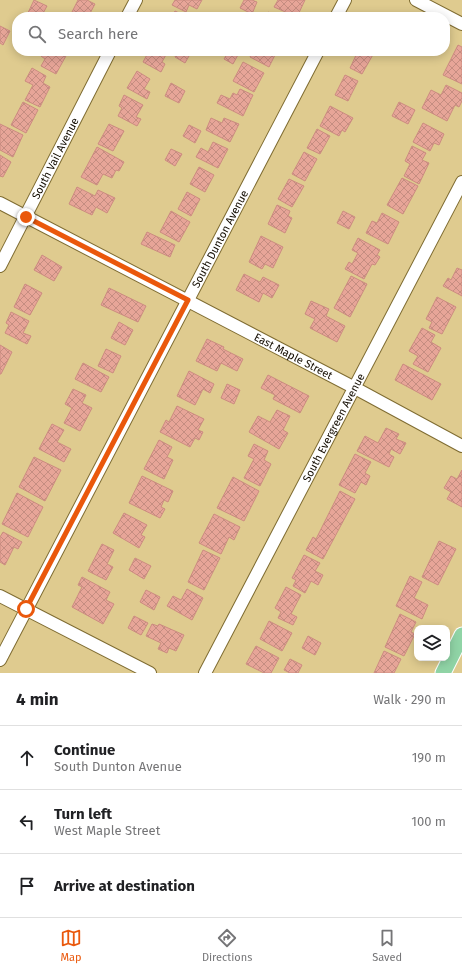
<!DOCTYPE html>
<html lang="en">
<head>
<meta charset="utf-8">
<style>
	:root { --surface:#fff; --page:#f6f6f6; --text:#202124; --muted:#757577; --line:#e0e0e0; --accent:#ea580c }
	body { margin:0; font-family:"Fira Sans",sans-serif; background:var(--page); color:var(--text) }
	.controls { position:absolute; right:12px; bottom:12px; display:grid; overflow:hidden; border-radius:8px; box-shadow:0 2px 10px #0003 }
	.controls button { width:36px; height:36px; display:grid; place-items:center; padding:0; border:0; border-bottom:1px solid var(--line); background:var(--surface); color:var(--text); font:20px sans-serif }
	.stop { position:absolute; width:12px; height:12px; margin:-9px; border:3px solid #ea580c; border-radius:50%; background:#fff }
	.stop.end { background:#ea580c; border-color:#fff; box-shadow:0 1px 4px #0008 }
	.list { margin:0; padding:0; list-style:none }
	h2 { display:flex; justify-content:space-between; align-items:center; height:52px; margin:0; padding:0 16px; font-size:17px }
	h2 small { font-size:13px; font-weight:400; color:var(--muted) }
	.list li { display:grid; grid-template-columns:26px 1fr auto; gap:12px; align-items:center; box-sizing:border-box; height:64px; padding:0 16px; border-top:1px solid var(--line) }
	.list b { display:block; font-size:15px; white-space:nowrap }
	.list p { margin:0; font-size:13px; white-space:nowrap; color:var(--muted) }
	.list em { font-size:13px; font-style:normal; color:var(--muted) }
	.icon { flex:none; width:22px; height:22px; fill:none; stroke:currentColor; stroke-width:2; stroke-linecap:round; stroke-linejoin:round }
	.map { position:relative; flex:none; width:462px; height:673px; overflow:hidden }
	.search { position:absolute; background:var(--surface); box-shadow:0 2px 10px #0003; left:12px; right:12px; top:12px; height:44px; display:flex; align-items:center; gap:10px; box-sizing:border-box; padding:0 14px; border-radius:16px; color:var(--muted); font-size:15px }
	.sheet { height:244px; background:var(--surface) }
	nav { display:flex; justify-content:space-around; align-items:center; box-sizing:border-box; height:56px; border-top:1px solid var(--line); background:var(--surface); font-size:11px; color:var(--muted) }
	nav a { display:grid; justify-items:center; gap:2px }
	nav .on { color:var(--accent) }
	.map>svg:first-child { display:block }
	.building { fill:url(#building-cross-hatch); stroke:#cc8c80 }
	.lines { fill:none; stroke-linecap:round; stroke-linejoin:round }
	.minor-casing { stroke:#7f6c32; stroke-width:14 }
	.major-casing { stroke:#fff; stroke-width:17 }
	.minor { stroke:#fff; stroke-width:12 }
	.major { stroke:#90d4a6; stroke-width:15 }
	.route { stroke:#ea580c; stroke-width:5 }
	.labels { text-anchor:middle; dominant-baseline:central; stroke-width:4; stroke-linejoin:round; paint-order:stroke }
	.street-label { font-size:11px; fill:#130c00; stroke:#dfcb8f }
</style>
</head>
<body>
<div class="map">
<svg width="462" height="673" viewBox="0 0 462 673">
	<defs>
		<pattern id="building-cross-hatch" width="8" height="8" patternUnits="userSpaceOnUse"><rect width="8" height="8" fill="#e7a598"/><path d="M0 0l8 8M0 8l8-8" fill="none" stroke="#c58d81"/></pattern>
	</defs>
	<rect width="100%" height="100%" fill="#dfcb8f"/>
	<!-- building -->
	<path class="building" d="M34,0L47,6L41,17H26Z
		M78,0H87L95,4L88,17H75L71,14Z
		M175,0H202L197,9L189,5L186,12L172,5Z
		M244,0H252L257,2L252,14L240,8Z
		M278,0H305L297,17L274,7Z
		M175,11L187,17H164L166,13L172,16Z
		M268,12L278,17H265Z
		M0,26L10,31L3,45L0,43Z
		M458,45L462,47V84L443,75Z
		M44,51H61L67,54L56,74L41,66L45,59L41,56Z
		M149,51H168L162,62L165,64L161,72L143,62Z
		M178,51L189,56L185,63L175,57Z
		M229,51H235L239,53L233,64L224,59Z
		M253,51H277L269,67L250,57Z
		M358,51H375L362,74L350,68Z
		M243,62L264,73L254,92L233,81Z
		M32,68L46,76L43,83L50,87L40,107L25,100L33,85L25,81Z
		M137,71L150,79L144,89L150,92L147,99L127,88Z
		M345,75L358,81L348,101L335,95Z
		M171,83L185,91L179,103L165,96Z
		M446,85L462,93V101L459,107L455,105L447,121L422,108L431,90L441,95Z
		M240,89L253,95L243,116L217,103L221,95L230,99L233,93L237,95Z
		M124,95L143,105L136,117L141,119L137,126L118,116L122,108L119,106Z
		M23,102L38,110L26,133L11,125Z
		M399,102L415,110L408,124L392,116Z
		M330,106L353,118L345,132L342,130L339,136L320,126Z
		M211,118L222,123L224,118L239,124L230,142L206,130Z
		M423,123L444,134L439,145L434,143L430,151L413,142Z
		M0,124L23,135L13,157L0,150Z
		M109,124L124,131L113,151L98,144Z
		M189,125L201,131L195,143L183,136Z
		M317,129L330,136L320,154L307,148Z
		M213,142L228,149L218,168L196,157L201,148L208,152Z
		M412,146L426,153L422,160L429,163L419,184L404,176L410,164L405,161Z
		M97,147L124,162L119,171L116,170L112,178L103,174L97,185L81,177Z
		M171,149L182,154L175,166L165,160Z
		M304,152L317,159L305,181L292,174Z
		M0,155L11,162L3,177L0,176Z
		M199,167L214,175L205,192L190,184Z
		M402,178L418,186L403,214L387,205Z
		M289,179L304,186L292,207L278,199Z
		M77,187L95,196L98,190L115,198L107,213L96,207L92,215L69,204Z
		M187,192L200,199L191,216L178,209Z
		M277,205L290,211L288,216L292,218L285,233L268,224Z
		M171,211L190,222L179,242L160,232Z
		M343,211L355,217L349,229L337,223Z
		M382,213L399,222L388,244L366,233L372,221L377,223Z
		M147,232L175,245L170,257L141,244Z
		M261,236L283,247L273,268L265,264L262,269L249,262Z
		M358,238L380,250L377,255L380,257L375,265L372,264L364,279L345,269L349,262L352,264L358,253L352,250Z
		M42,255L62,267L54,281L34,270Z
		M457,268L462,270V296L443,286L448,278L451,280Z
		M244,274L260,282L263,277L279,285L272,298L263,293L259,302L236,290Z
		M351,276L367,284L350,317L334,308Z
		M25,284L42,293L30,315L14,307Z
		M109,288L146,306L138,322L101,305Z
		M437,297L456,307L442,334L429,328L432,322L426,319Z
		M311,301L329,309L326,316L345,326L337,342L310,328L315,319L305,314Z
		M11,312L29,321L23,333L31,336L27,344L5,333L9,325L6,323Z
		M119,322L133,330L125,345L111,338Z
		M422,328L435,335L431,342L441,348L428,372L413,364L418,356L409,351Z
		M207,339L224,347L223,349L243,359L237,371L221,363L217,371L196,361Z
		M0,345L12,352L1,374H0Z
		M106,349L121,356L113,373L98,366Z
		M83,363L109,377L101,392L75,379Z
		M403,364L441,384L432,400L395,380Z
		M189,371L214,384L210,393L203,389L195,405L177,396Z
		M268,375L309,396L300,413L273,399L275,395L261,388Z
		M227,384L240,390L234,404L221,398Z
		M73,389L86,395L82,403L92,408L80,431L64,423L72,408L65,404Z
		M177,406L204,419L198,430L203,432L199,440L195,438L190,447L160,432L166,420L169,422Z
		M277,410L290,416L283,430L288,433L279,449L249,432L258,416L270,422Z
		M52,424L64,430L57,442L71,449L64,462L39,449Z
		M386,428L399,434L396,439L406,443L400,454L391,449L389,454L394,457L389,467L357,451L365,436L378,443Z
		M159,440L172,447L167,457L173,460L164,479L144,469Z
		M254,444L268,451L264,460L271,464L260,486L244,478L254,459L248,456Z
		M355,454L371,462L365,473L370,476L366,485L361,482L355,493L339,485Z
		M34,457L61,470L45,501L19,487Z
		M462,470V507L447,499L451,492L444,488L451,476L457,479Z
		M142,476L173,491L168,502L164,500L161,507L165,509L160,518L129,503Z
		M233,477L259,491L244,521L217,508Z
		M340,491L355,499L323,559L306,550L313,537L316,539Z
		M17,493L43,507L28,537L2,524Z
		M124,513L147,525L141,535L145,537L139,548L113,533Z
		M214,514L240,527L234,540L229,537L221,554L199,543Z
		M3,532L22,542L18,549L14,547L5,565L0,562V537Z
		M439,541L456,549L438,585L422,577Z
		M102,544L114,550L107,564L113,567L106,580L88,571Z
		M203,550L220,558L204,590L188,582Z
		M304,555L320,563L315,571L323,575L318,585L311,581L305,593L293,586L296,580L292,578Z
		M135,558L151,566L144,579L129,570Z
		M410,576L422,582L414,598L428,605L422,619L396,606Z
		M82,577L110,592L106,600L114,604L103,624L72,607L82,587L78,585Z
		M286,587L301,595L291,614L297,617L293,625L278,618L281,612L275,608Z
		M187,589L203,598L192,620L167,606L173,596L181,600Z
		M146,590L160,597L154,610L140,602Z
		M400,614L416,622L411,632L415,634L404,656L385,647Z
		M134,616L148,623L141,635L128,628Z
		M269,621L292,633L282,651L260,639Z
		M152,624L158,626L159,624L184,635L176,651L169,648L167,653L158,649L161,643L146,636Z
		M308,636L321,643L315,655L302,648Z
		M256,646L279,658L271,673H264L246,664Z
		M384,651L401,659L394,673H374Z
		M290,659L302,665L298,673H290L284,670Z"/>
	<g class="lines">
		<!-- minor casing -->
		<g class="minor-casing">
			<g id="minor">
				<path d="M416,0L462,24"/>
				<path d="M127,17L136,0"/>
				<path d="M336,17L345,0"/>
				<path id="s1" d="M0,203L353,387L462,446"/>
				<path id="s2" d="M0,266L110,51"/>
				<path d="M0,596L150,673"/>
				<path id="s3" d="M0,660L318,51"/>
				<path id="s4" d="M205,673L462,182"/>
			</g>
		</g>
		<!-- major casing -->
		<g class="major-casing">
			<path id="major" d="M443,673L462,635"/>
		</g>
		<!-- minor -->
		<use href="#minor" class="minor"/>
		<!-- major -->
		<use href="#major" class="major"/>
	</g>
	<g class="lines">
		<!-- route -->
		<path class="route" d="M26,217L188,300L26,609"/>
	</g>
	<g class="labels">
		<!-- street labels -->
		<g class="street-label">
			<text stroke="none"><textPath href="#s2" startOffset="121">South Vail Avenue</textPath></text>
			<text stroke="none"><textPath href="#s3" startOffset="475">South Dunton Avenue</textPath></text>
			<text stroke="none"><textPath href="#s1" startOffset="331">East Maple Street</textPath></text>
			<text stroke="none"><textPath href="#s4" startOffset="277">South Evergreen Avenue</textPath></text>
		</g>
	</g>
</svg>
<div class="controls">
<button><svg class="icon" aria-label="layers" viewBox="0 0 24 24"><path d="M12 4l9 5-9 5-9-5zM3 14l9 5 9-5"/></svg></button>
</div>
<div class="stop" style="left:26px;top:609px"></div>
<div class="stop end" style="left:26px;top:217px"></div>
<div class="search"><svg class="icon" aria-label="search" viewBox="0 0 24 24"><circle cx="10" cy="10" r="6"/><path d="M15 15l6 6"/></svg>Search here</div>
</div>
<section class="sheet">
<h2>4 min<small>Walk · 290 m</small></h2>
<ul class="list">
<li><svg class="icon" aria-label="ahead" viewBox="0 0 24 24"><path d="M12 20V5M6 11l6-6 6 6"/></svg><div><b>Continue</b><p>South Dunton Avenue</p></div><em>190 m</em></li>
<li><svg class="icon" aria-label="left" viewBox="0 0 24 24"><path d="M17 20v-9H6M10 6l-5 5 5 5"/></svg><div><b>Turn left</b><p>West Maple Street</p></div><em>100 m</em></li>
<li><svg class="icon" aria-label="arrive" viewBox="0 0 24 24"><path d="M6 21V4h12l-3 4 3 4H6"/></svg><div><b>Arrive at destination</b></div></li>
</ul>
</section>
<nav>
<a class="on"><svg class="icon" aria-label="map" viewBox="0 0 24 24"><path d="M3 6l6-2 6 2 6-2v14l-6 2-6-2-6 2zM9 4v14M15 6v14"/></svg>Map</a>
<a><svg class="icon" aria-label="directions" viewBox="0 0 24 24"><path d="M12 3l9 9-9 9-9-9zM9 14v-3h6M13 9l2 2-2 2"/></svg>Directions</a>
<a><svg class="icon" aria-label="saved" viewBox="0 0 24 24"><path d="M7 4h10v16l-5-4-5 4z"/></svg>Saved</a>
</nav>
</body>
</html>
